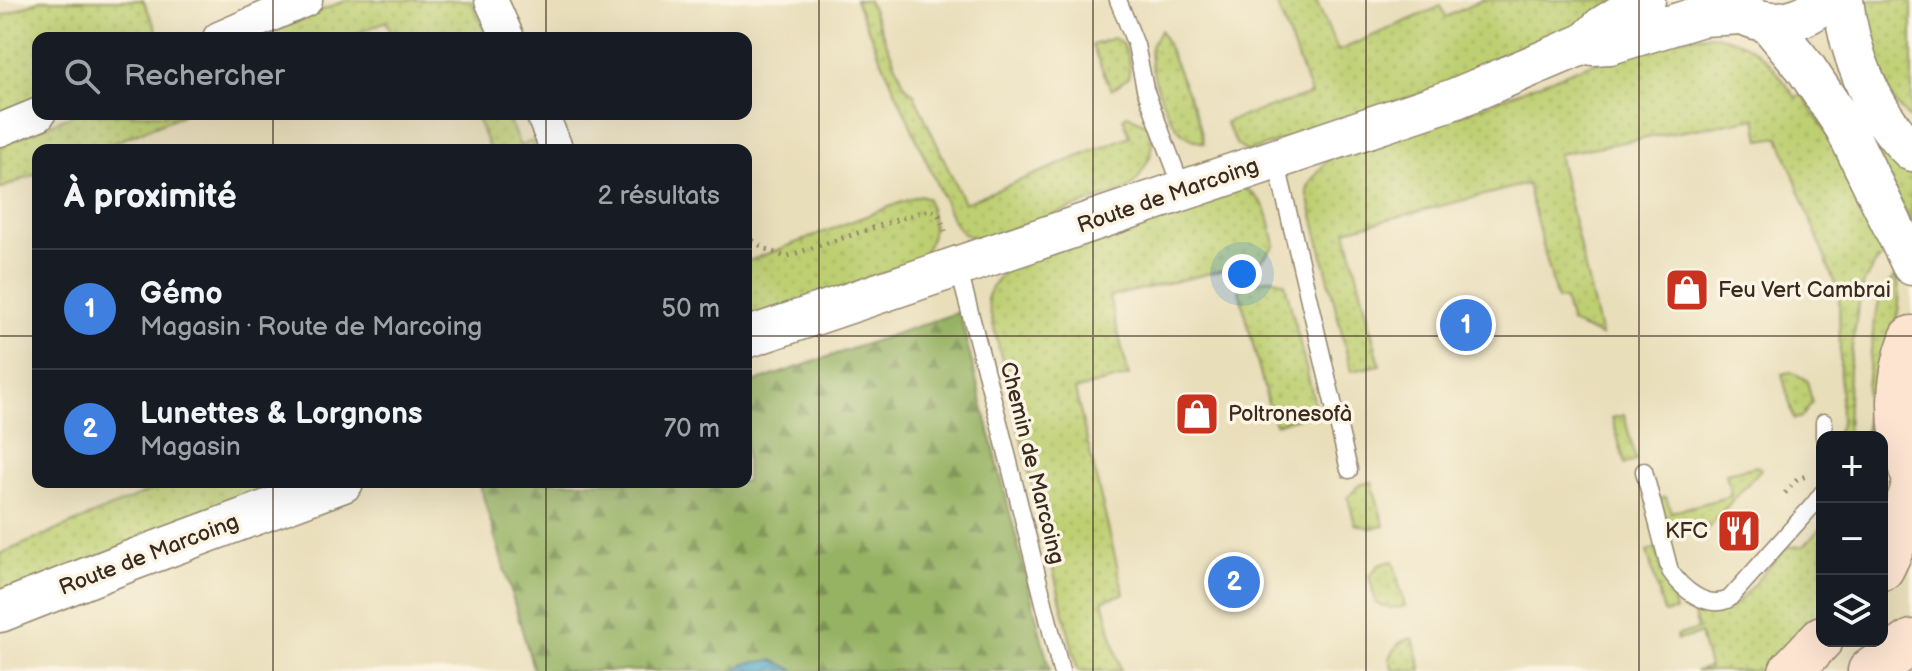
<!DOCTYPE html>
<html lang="fr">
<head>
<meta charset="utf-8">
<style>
	:root { --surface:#171b24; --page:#20242c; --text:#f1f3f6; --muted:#9ea1a6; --line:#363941; --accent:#c8321e }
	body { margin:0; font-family:"Balsamiq Sans",sans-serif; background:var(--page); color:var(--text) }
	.controls { position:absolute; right:24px; bottom:24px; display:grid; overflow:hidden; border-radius:16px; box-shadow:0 8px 32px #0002 }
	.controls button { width:72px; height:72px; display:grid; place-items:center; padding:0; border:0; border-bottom:2px solid var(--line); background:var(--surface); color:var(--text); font:40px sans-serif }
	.you { position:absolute; left:1242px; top:274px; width:28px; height:28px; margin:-20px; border:6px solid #fff; border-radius:50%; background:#1a73e8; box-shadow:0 0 0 12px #1a73e833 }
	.badge { display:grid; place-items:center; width:52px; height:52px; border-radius:50%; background:var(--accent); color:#fff; font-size:26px; font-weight:700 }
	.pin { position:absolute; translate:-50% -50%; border:4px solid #fff; box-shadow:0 2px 8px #0006 }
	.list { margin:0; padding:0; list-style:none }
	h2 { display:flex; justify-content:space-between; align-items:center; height:104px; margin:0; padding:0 32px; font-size:34px }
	h2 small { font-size:26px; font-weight:400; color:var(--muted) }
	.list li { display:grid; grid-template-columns:52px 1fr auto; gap:24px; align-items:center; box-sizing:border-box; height:120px; padding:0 32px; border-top:2px solid var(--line) }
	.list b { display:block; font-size:30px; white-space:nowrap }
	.list p { margin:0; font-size:26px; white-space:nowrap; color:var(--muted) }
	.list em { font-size:26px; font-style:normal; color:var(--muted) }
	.icon { flex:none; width:44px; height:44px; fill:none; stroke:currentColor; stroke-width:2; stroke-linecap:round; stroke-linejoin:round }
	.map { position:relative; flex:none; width:1912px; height:671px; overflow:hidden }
	.search { position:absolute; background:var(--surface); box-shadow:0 8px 32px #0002; left:32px; top:32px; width:720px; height:88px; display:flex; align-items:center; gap:20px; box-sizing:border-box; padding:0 28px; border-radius:16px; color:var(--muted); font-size:30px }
	.panel { position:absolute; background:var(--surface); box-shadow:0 8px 32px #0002; left:32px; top:144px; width:720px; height:344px; border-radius:16px }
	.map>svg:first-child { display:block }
	.grass { fill:url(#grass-dots); stroke:#7c7c48; stroke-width:2 }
	.forest { fill:url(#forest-firs); stroke:#686e41; stroke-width:2 }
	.water { fill:url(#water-waves); stroke:#446874; stroke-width:2 }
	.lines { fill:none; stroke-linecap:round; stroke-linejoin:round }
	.service-casing { stroke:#92846c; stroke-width:19 }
	.minor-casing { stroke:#92846c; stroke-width:35 }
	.tertiary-casing { stroke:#92846c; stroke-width:43 }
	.secondary-casing { stroke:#92846c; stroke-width:47 }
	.path { stroke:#92846c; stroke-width:5; stroke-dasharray:2 6; stroke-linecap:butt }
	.service { stroke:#fff; stroke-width:16 }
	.minor { stroke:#fff; stroke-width:32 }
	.tertiary { stroke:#fff; stroke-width:40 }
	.secondary { stroke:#fde4d1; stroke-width:44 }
	.grid { fill:none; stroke:#3b2a1e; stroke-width:2; stroke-opacity:0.55 }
	.labels { text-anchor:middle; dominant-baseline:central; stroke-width:7; stroke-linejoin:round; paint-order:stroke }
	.street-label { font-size:22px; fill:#3b2a1e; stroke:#fcf5e5 }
	.poi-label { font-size:22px; fill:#3b2a1e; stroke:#fcf5e5; text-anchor:start }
</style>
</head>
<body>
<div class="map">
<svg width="1912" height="671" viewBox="0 0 1912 671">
	<defs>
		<pattern id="grass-dots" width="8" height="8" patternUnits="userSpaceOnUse" patternTransform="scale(2)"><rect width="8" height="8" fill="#becf72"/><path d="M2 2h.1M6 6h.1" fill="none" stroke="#a4b262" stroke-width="1.8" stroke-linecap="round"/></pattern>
		<pattern id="forest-firs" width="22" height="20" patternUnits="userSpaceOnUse" patternTransform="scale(2)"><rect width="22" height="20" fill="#96b264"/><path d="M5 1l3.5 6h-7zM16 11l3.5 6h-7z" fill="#7c9152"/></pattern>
		<pattern id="water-waves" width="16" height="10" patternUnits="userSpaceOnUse" patternTransform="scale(2)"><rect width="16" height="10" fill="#4da7cb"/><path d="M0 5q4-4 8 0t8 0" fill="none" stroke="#4188a4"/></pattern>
	</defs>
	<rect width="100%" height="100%" fill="#fcf5e5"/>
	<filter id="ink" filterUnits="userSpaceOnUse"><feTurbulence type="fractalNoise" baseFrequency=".0125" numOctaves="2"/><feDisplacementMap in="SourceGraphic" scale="16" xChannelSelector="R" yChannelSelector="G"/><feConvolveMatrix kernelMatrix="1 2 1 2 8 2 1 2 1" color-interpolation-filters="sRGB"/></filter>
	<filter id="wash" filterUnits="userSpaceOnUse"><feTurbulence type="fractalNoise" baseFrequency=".006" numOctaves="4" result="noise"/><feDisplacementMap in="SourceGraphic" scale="32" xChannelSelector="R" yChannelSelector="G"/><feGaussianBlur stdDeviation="1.8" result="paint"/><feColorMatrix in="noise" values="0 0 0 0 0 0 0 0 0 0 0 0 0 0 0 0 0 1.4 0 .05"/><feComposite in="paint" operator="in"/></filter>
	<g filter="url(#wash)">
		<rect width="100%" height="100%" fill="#e9deba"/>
		<!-- grass -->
		<path class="grass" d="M40,0H143L159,35L156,38H38V98L0,114V17Z
			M346,0H471L487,38H394L386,21L347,38H257Z
			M855,0H868L905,86L914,94L964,203L1130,136L1123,118L1128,115L1147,125L1152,143L1150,157L1138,179L1128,189L980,240L963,234L953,221Z
			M1275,0H1316L1338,51L1441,6L1446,17L1482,0H1625L1573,31L1462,80L1247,152L1237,145L1225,122L1311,94Z
			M1864,0H1912V122C1904,113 1893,103 1888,92C1874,64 1864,31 1864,0Z
			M1161,30L1198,118L1204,143C1196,141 1188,138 1181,132C1166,117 1147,68 1151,47C1152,42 1158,35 1161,30Z
			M1709,35C1755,39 1771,63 1796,98L1802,94L1824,128L1887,253L1875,264L1864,282L1857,313L1849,369L1847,437H1834L1841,424L1839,295L1779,137L1760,140L1756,118L1558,154L1601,336L1571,323L1564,299L1557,300L1527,184L1346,230L1380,365L1351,371L1307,191L1310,182L1328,159L1470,111L1582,67L1658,40Z
			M1113,38C1128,44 1132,63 1128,78L1111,90L1092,45Z
			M1855,88L1901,161L1912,172V224L1843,94Z
			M75,114H184L96,150H38V173L0,189V145Z
			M475,114H506L520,146L532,141L536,150H490Z
			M1242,187C1270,202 1268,216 1275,245L1261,261L1109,297L1129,376L1075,390L1124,594L1103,600L1121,671H1078L987,299C992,284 1000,275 1011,265Z
			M920,195L927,198C936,225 935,235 921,260L746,322V262Z
			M1896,276C1906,307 1891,332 1884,362C1879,386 1876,413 1881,437H1866V397L1874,323L1881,293Z
			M1272,278L1285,283L1317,413L1275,424L1267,400L1238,286Z
			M1791,372L1807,380L1812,402L1802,417L1794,419L1782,374Z
			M1624,415L1636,461L1625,464L1612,418Z
			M1757,466L1761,469L1706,530L1698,522L1667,531L1659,500L1666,497L1671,512L1731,496L1726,473Z
			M171,482H295L0,594V554Z
			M1372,482L1384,526L1371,528L1355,524L1348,497L1359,485Z
			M1822,526V621L1776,671H1696L1709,667L1700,634L1677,640L1676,636L1698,629L1692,607L1682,609L1677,590L1696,606L1706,611L1723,612L1736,604L1787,547L1804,546Z
			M1656,549L1661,569L1668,581L1675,611L1664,613L1647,551Z
			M1393,561L1405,606L1392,609L1376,603L1369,576L1380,564Z
			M1413,638L1422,671L1393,670L1389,658L1400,642Z"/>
		<!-- forest -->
		<path class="forest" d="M959,312L1050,671H534L479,482H746V385Z"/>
		<!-- water -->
		<path class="water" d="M773,660L796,671H735L743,664Z"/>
	</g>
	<g filter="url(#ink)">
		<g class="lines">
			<!-- service casing -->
			<g class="service-casing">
				<path id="service" d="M1118,0L1136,45L1145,89L1183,190
					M1276,160L1349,470
					M958,267L1001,430L1061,671
					M1824,422V437
					M1644,471L1670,571C1682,589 1707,610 1729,599L1814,504L1822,493"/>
			</g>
			<!-- minor casing -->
			<g class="minor-casing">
				<path id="minor" d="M491,0L508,38
					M219,38L306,0
					M542,114L557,150
					M0,130L39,114"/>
			</g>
			<!-- tertiary casing -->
			<g class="tertiary-casing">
				<path id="tertiary" d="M1843,0C1849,53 1872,114 1912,151
					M1750,17C1777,28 1806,20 1827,0
					M1768,22L1805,67L1845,127L1912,265
					M1593,45L1610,44L1702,16L1744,14
					M746,338L1454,99L1586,43L1602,27L1645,0
					M0,612L130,561L343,482"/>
			</g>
			<!-- secondary casing -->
			<g class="secondary-casing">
				<path id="secondary" d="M1912,338C1895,383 1897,428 1912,472
					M1882,568L1896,539L1912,492
					M1791,671L1822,638
					M1870,671L1912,642"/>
			</g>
			<!-- path -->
			<path class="path" d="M746,236L766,249L785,257L930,209L939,215L947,236
				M1785,493L1798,479L1806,476"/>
			<!-- service -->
			<use href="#service" class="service"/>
			<!-- minor -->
			<use href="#minor" class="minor"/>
			<!-- tertiary -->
			<use href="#tertiary" class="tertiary"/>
			<!-- secondary -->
			<use href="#secondary" class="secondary"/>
		</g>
	</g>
	<!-- grid -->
	<path class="grid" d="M273,0V38M546,0V38M819,0V671M1093,0V671M1366,0V671M1639,0V671M273,114V150M546,114V150M0,336H38M746,336H1912M273,482V671M546,482V671"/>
	<!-- icons -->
	<defs>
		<g id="shop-square" transform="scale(2.3)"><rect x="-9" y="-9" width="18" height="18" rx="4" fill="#c8321e" stroke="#fcf5e5"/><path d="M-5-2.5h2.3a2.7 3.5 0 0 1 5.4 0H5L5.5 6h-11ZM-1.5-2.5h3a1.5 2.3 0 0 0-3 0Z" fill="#fff"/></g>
		<g id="restaurant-square" transform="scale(2.3)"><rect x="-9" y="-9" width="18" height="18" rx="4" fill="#c8321e" stroke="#fcf5e5"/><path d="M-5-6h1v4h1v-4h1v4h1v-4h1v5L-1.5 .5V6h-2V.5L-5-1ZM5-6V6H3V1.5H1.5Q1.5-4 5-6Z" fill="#fff"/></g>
	</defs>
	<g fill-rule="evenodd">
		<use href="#shop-square" x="1687" y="290"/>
		<use href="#shop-square" x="1197" y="414"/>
		<use href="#restaurant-square" x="1739" y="531"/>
	</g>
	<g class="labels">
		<!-- street labels -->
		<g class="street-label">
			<text transform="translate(1168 196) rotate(-19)">Route de Marcoing</text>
			<text transform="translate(1032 463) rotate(76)">Chemin de Marcoing</text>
			<text transform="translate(149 555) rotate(-21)">Route de Marcoing</text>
		</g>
		<!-- poi labels -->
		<g class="poi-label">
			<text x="1718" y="290">Feu Vert Cambrai</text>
			<text x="1228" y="414">Poltronesofà</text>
			<text x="1708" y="531" text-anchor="end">KFC</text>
		</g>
	</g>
</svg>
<div class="controls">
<button>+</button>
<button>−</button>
<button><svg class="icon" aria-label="layers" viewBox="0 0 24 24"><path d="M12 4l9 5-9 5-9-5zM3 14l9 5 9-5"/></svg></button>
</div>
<div class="you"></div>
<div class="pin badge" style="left:1466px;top:325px;background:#3f7fe0">1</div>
<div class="pin badge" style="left:1234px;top:582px;background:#3f7fe0">2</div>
<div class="search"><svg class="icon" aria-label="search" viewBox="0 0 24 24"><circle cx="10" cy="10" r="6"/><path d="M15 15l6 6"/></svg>Rechercher</div>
<section class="panel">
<h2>À proximité<small>2 résultats</small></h2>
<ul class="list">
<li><span class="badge" style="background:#3f7fe0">1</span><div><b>Gémo</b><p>Magasin · Route de Marcoing</p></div><em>50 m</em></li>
<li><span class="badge" style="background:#3f7fe0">2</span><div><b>Lunettes &amp; Lorgnons</b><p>Magasin</p></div><em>70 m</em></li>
</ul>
</section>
</div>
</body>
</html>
